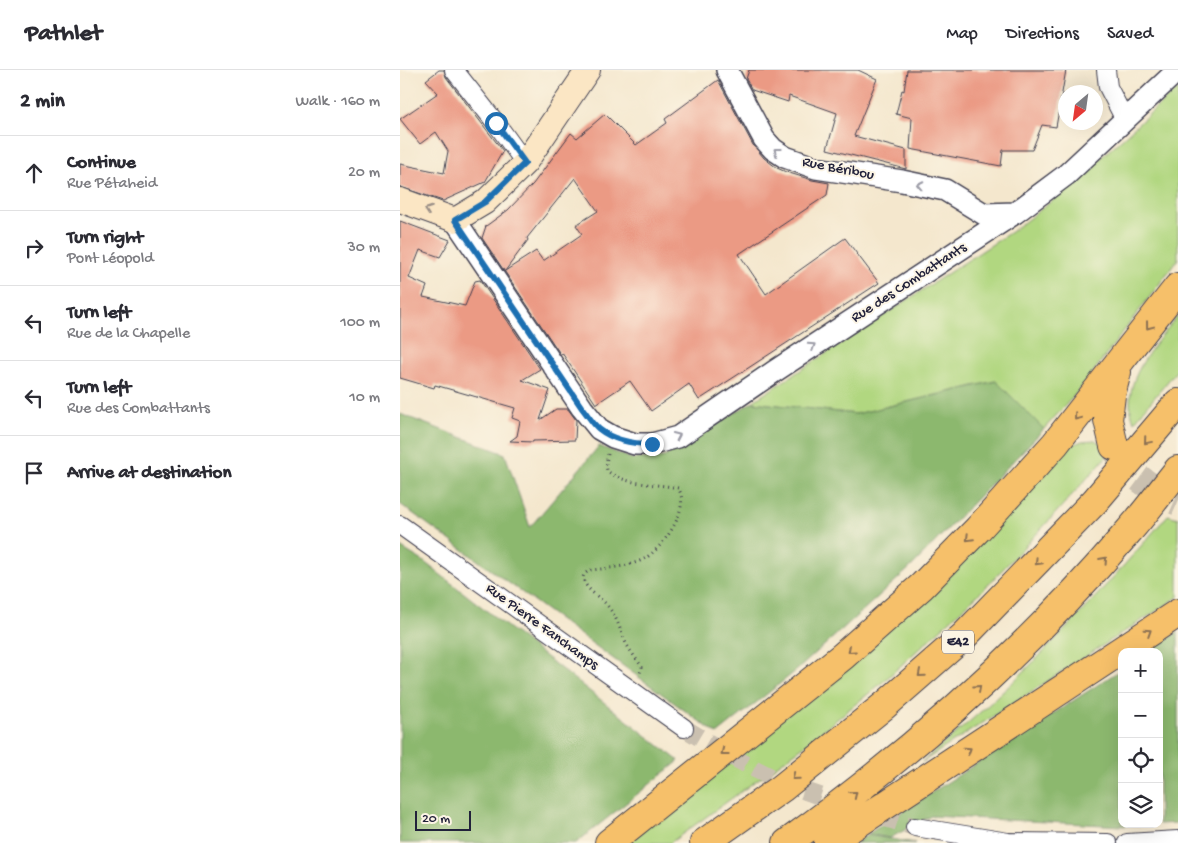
<!DOCTYPE html>
<html lang="en">
<head>
<meta charset="utf-8">
<style>
	:root { --surface:#fff; --page:#f2f2f3; --text:#2b2b33; --muted:#7c7c81; --line:#e1e1e2 }
	body { margin:0; font-family:"Gochi Hand",sans-serif; background:var(--page); color:var(--text) }
	.controls { position:absolute; right:15px; bottom:15px; display:grid; overflow:hidden; border-radius:10px; box-shadow:0 5px 20px #0002 }
	.controls button { width:45px; height:45px; display:grid; place-items:center; padding:0; border:0; border-bottom:1px solid var(--line); background:var(--surface); color:var(--text); font:25px sans-serif }
	.compass { position:absolute; left:658px; top:15px; width:45px; height:45px; border-radius:50%; background:var(--surface); box-shadow:0 5px 20px #0002; rotate:209deg }
	.scale { position:absolute; left:15px; bottom:12px; width:56px; box-sizing:border-box; padding-left:5px; border:2px solid #22223b; border-top:0; font-size:14px; line-height:18px; white-space:nowrap; color:#22223b; -webkit-text-stroke:4px #fcf5e5; paint-order:stroke }
	.stop { position:absolute; width:15px; height:15px; margin:-11px; border:4px solid #1f6fb2; border-radius:50%; background:#fff }
	.stop.end { background:#1f6fb2; border-color:#fff; box-shadow:0 1px 5px #0008 }
	.list { margin:0; padding:0; list-style:none }
	h2 { display:flex; justify-content:space-between; align-items:center; height:65px; margin:0; padding:0 20px; font-size:21px }
	h2 small { font-size:16px; font-weight:400; color:var(--muted) }
	.list li { display:grid; grid-template-columns:32px 1fr auto; gap:15px; align-items:center; box-sizing:border-box; height:75px; padding:0 20px; border-top:1px solid var(--line) }
	.list b { display:block; font-size:19px; white-space:nowrap }
	.list p { margin:0; font-size:16px; white-space:nowrap; color:var(--muted) }
	.list em { font-size:16px; font-style:normal; color:var(--muted) }
	.icon { flex:none; width:28px; height:28px; fill:none; stroke:currentColor; stroke-width:2; stroke-linecap:round; stroke-linejoin:round }
	.map { position:relative; flex:none; width:778px; height:773px; overflow:hidden }
	header { display:flex; align-items:center; gap:30px; box-sizing:border-box; height:70px; padding:0 25px; background:var(--surface); border-bottom:1px solid var(--line) }
	header strong { font-size:24px }
	nav { display:flex; gap:28px; margin-inline-start:auto; font-size:18px }
	main { display:flex }
	aside { flex:1; background:var(--surface) }
	.map>svg:first-child { display:block }
	.green { fill:#b1d780; stroke:#6a7c5e }
	.forest { fill:#8cb86e; stroke:#576d54 }
	.building { fill:#eb9a84; fill-rule:evenodd }
	.lines { fill:none; stroke-linecap:round; stroke-linejoin:round }
	.minor-tunnel { stroke:#cac0b0; stroke-width:18; stroke-dasharray:18 9; stroke-linecap:butt }
	.motorway-tunnel { stroke:#cac0b0; stroke-width:28; stroke-dasharray:28 14; stroke-linecap:butt }
	.minor-casing { stroke:#424051; stroke-width:20 }
	.tertiary-casing { stroke:#424051; stroke-width:24 }
	.secondary-casing { stroke:#424051; stroke-width:26 }
	.motorway-casing { stroke:#424051; stroke-width:30 }
	.path { stroke:#424051; stroke-width:3; stroke-dasharray:1 4; stroke-linecap:butt }
	.minor { stroke:#fff; stroke-width:18 }
	.tertiary { stroke:#fff; stroke-width:21 }
	.secondary { stroke:#fbe6c4; stroke-width:24 }
	.motorway { stroke:#f6c06b; stroke-width:28 }
	.oneway { stroke:#9c9ca7 }
	.oneway2 { stroke:#998e86 }
	.oneway3 { stroke:#8c7153 }
	.route { stroke:#1f6fb2; stroke-width:6 }
	.labels { text-anchor:middle; dominant-baseline:central; stroke-width:4; stroke-linejoin:round; paint-order:stroke }
	.shield { fill:#fcf5e5; stroke:#63616e; stroke-width:1 }
	.shield-label { font-size:14px; font-weight:bold; fill:#22223b }
	.street-label { font-size:15px; fill:#22223b; stroke:#fcf5e5 }
</style>
</head>
<body>
<header>
<strong>Pathlet</strong>
<nav><a>Map</a><a>Directions</a><a>Saved</a></nav>
</header>
<main>
<aside>
<h2>2 min<small>Walk · 160 m</small></h2>
<ul class="list">
<li><svg class="icon" aria-label="ahead" viewBox="0 0 24 24"><path d="M12 20V5M6 11l6-6 6 6"/></svg><div><b>Continue</b><p>Rue Pétaheid</p></div><em>20 m</em></li>
<li><svg class="icon" aria-label="right" viewBox="0 0 24 24"><path d="M7 20v-9h11M14 6l5 5-5 5"/></svg><div><b>Turn right</b><p>Pont Léopold</p></div><em>30 m</em></li>
<li><svg class="icon" aria-label="left" viewBox="0 0 24 24"><path d="M17 20v-9H6M10 6l-5 5 5 5"/></svg><div><b>Turn left</b><p>Rue de la Chapelle</p></div><em>100 m</em></li>
<li><svg class="icon" aria-label="left" viewBox="0 0 24 24"><path d="M17 20v-9H6M10 6l-5 5 5 5"/></svg><div><b>Turn left</b><p>Rue des Combattants</p></div><em>10 m</em></li>
<li><svg class="icon" aria-label="arrive" viewBox="0 0 24 24"><path d="M6 21V4h12l-3 4 3 4H6"/></svg><div><b>Arrive at destination</b></div></li>
</ul>
</aside>
<div class="map">
<svg width="778" height="773" viewBox="0 0 778 773">
	<rect width="100%" height="100%" fill="#fcf5e5"/>
	<filter id="ink" filterUnits="userSpaceOnUse"><feTurbulence type="fractalNoise" baseFrequency=".02" numOctaves="2"/><feDisplacementMap in="SourceGraphic" scale="10" xChannelSelector="R" yChannelSelector="G"/><feConvolveMatrix kernelMatrix="1 2 1 2 8 2 1 2 1" color-interpolation-filters="sRGB"/></filter>
	<filter id="wash" filterUnits="userSpaceOnUse"><feTurbulence type="fractalNoise" baseFrequency=".0096" numOctaves="4" result="noise"/><feDisplacementMap in="SourceGraphic" scale="20" xChannelSelector="R" yChannelSelector="G"/><feGaussianBlur stdDeviation="1.12" result="paint"/><feColorMatrix in="noise" values="0 0 0 0 0 0 0 0 0 0 0 0 0 0 0 0 0 1.4 0 .05"/><feComposite in="paint" operator="in"/></filter>
	<g filter="url(#wash)">
		<rect width="100%" height="100%" fill="#f4e7cd"/>
		<!-- green -->
		<path class="green" d="M778,18V189L681,318L644,359L595,311L456,344L352,332L614,160L662,123Z
			M778,245V299L734,352C732,346 730,339 730,333C730,299 759,271 778,245Z
			M695,370L704,376L708,385L644,456L583,520L484,611L404,676L270,773H229L670,376L682,371Z
			M768,445L778,448V527L522,692C551,667 582,642 610,615C666,561 717,504 768,445Z"/>
		<!-- forest -->
		<path class="forest" d="M596,311L644,359L512,496L397,600L317,664L0,434V344L105,384L130,457L199,376L233,389L264,387L352,332L456,344Z
			M0,477L23,491L279,691L176,773H0Z
			M778,562V753L759,754V582H748Z
			M722,599V754H752L723,756L531,746L490,768L468,764Z
			M467,765L515,773H456Z"/>
		<g id="blocks">
			<!-- building -->
			<path class="building" d="M39,0H44L46,7L103,81L85,112L43,131L0,117V94L44,103L48,81L36,62L20,74L0,49L38,23L26,10Z
				M349,0H458L477,9L454,66L506,80V99L427,79L437,43L389,26L388,32L352,20L346,9Z
				M507,0H666L656,57L642,55L632,80H603L601,96L510,79L512,48L496,44L502,20L504,21Z
				M318,10L353,75L364,88L377,98L386,102L412,110L429,113L427,125L339,184L366,224L445,168L479,213L299,330L289,314L251,341L230,311L196,334L162,283L161,285L82,168L86,156L108,140L133,114L171,63L177,68L205,44L236,75L267,53L265,49ZM175,108L198,141L176,155L182,164L143,191L136,181L105,201L128,170L127,168Z
				M0,151L50,170L40,187L20,180L9,208L27,216L23,227L65,236L75,211L80,210L140,299L122,310L150,320L140,350L156,339H168L176,350L175,370L133,371V372L110,371L117,366L120,351L112,348L115,338L35,315L34,318L0,308Z"/>
		</g>
	</g>
	<g filter="url(#ink)">
		<use href="#blocks" fill-opacity="0" stroke="#424051" stroke-width="1"/>
		<g class="lines">
			<!-- minor-tunnel -->
			<path class="minor-tunnel" d="M284,658C319,679 354,701 392,716C432,731 474,745 515,757"/>
			<!-- motorway-tunnel -->
			<path class="motorway-tunnel" d="M714,376L728,400L762,425L778,432"/>
			<!-- minor casing -->
			<g class="minor-casing">
				<path id="minor" d="M54,0L96,53L125,93
					M706,0L708,17L725,50
					M0,455L284,658
					M515,757L608,772L708,773
					M727,773L778,770"/>
			</g>
			<!-- tertiary casing -->
			<g class="tertiary-casing">
				<path id="tertiary" d="M327,0L364,69L373,79L385,87L416,98L502,111L545,120L584,144L615,143
					M55,150L182,338L199,359L213,367L235,374H252L278,367L375,301L615,143L666,105L778,0"/>
			</g>
			<!-- secondary casing -->
			<g class="secondary-casing">
				<path id="secondary" d="M0,130L55,150L85,132L125,93L188,0"/>
			</g>
			<!-- motorway casing -->
			<g class="motorway-casing">
				<path id="motorway" d="M714,376L708,350L711,325L717,302
					M209,773L443,586L522,516L578,459L655,374L778,217
					M304,773L382,718L485,635L565,565L695,431L778,333
					M387,773C512,683 628,579 728,462C746,442 761,421 778,400
					M428,773L778,543"/>
			</g>
			<!-- path -->
			<path class="path" d="M208,384L206,393L207,401C228,416 254,413 278,418C292,438 262,479 244,489C228,497 209,498 191,500C187,502 181,505 184,511C187,520 199,527 205,533C217,546 218,555 225,571C229,580 236,588 242,597L239,606"/>
			<!-- minor -->
			<use href="#minor" class="minor"/>
			<!-- tertiary -->
			<use href="#tertiary" class="tertiary"/>
			<!-- secondary -->
			<use href="#secondary" class="secondary"/>
			<!-- motorway -->
			<use href="#motorway" class="motorway"/>
		</g>
		<!-- one-way arrows -->
		<defs><path id="oneway-chevron" d="M-2-3.5L2.5 0L-2 3.5" fill="none" stroke-width="1.6" stroke-linecap="round" stroke-linejoin="round" transform="scale(1.25)"/></defs>
		<g class="oneway">
			<use href="#oneway-chevron" transform="translate(377 81) rotate(-143)"/>
			<use href="#oneway-chevron" transform="translate(520 115) rotate(-168)"/>
			<use href="#oneway-chevron" transform="translate(412 276) rotate(-33)"/>
			<use href="#oneway-chevron" transform="translate(277 366) rotate(-25)"/>
		</g>
		<use class="oneway2" href="#oneway-chevron" transform="translate(28 140) rotate(-160)"/>
		<g class="oneway3">
			<use href="#oneway-chevron" transform="translate(749 256) rotate(127)"/>
			<use href="#oneway-chevron" transform="translate(677 347) rotate(129)"/>
			<use href="#oneway-chevron" transform="translate(747 371) rotate(130)"/>
			<use href="#oneway-chevron" transform="translate(569 468) rotate(135)"/>
			<use href="#oneway-chevron" transform="translate(704 490) rotate(-48)"/>
			<use href="#oneway-chevron" transform="translate(638 492) rotate(134)"/>
			<use href="#oneway-chevron" transform="translate(748 562) rotate(-33)"/>
			<use href="#oneway-chevron" transform="translate(451 580) rotate(138)"/>
			<use href="#oneway-chevron" transform="translate(521 604) rotate(139)"/>
			<use href="#oneway-chevron" transform="translate(578 618) rotate(-42)"/>
			<use href="#oneway-chevron" transform="translate(568 680) rotate(-33)"/>
			<use href="#oneway-chevron" transform="translate(324 682) rotate(142)"/>
			<use href="#oneway-chevron" transform="translate(395 707) rotate(141)"/>
			<use href="#oneway-chevron" transform="translate(454 724) rotate(-39)"/>
		</g>
	</g>
	<g class="lines" filter="url(#ink)">
		<!-- route -->
		<path class="route" d="M96,53L125,93L85,132L55,150L182,338C187,344 193,354 199,359C214,371 234,374 252,374"/>
	</g>
	<g class="labels">
		<!-- shield labels -->
		<rect class="shield" x="542" y="560.5" width="32" height="23" rx="4"/>
		<g class="shield-label">
			<text x="558" y="572">E42</text>
		</g>
		<!-- street labels -->
		<g class="street-label">
			<text transform="translate(438 99) rotate(11)">Rue Béribou</text>
			<text transform="translate(509 213) rotate(-33)">Rue des Combattants</text>
			<text transform="translate(142 557) rotate(36)">Rue Pierre Fanchamps</text>
		</g>
	</g>
</svg>
<div class="controls">
<button>+</button>
<button>−</button>
<button><svg class="icon" aria-label="locate" viewBox="0 0 24 24"><circle cx="12" cy="12" r="6"/><path d="M12 2v4M12 18v4M2 12h4M18 12h4"/></svg></button>
<button><svg class="icon" aria-label="layers" viewBox="0 0 24 24"><path d="M12 4l9 5-9 5-9-5zM3 14l9 5 9-5"/></svg></button>
</div>
<svg class="compass" viewBox="-18 -18 36 36"><path d="M0-13l5 13h-10z" fill="#e53935"/><path d="M0 13l5-13h-10z" fill="#7c7c81"/></svg>
<div class="scale">20 m</div>
<div class="stop" style="left:96px;top:53px"></div>
<div class="stop end" style="left:252px;top:374px"></div>
</div>
</main>
</body>
</html>
